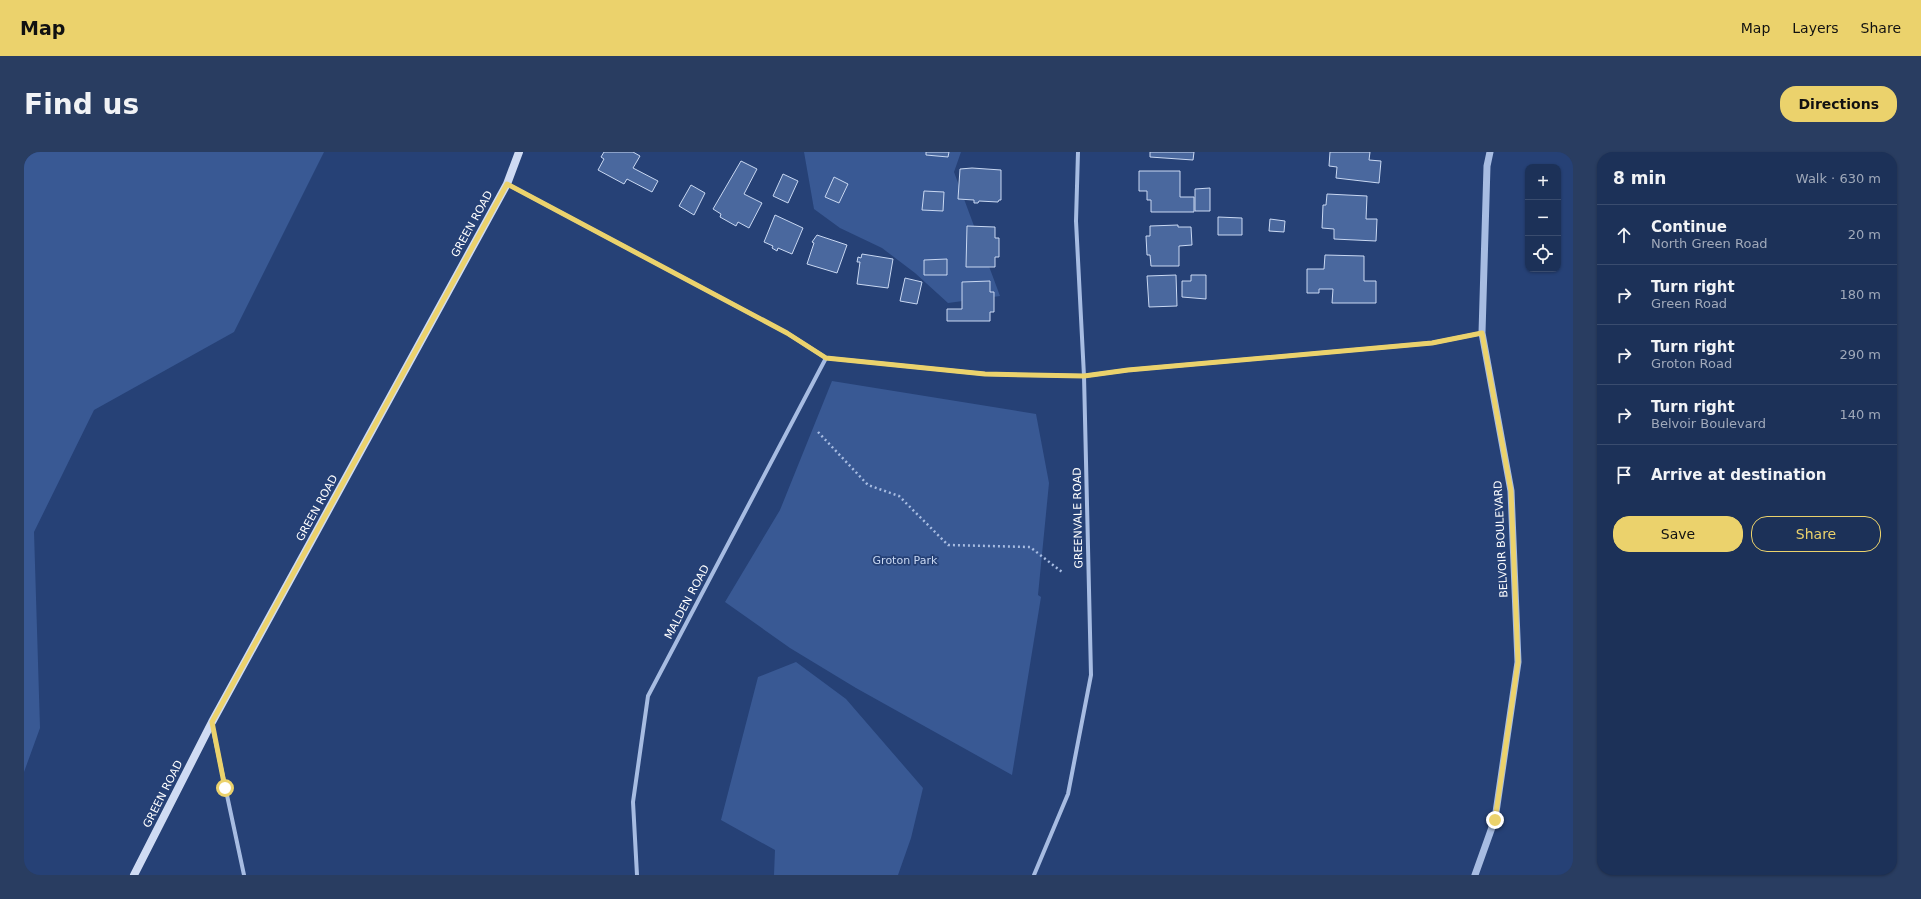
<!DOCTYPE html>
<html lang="en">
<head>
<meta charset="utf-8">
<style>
	:root { --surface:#1c3158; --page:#293d61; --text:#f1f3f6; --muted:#a0a9ba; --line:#3a4c6e; --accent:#ebd26c }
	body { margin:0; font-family:"DejaVu Sans",sans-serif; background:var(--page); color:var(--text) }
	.controls { position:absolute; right:12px; top:12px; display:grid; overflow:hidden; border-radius:8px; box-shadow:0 1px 3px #0004 }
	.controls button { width:36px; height:36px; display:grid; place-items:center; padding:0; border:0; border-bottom:1px solid var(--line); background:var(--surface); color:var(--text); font:20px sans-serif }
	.stop { position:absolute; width:12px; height:12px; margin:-9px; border:3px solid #ebd26c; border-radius:50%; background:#fff }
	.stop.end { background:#ebd26c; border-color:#fff; box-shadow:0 1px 4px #0008 }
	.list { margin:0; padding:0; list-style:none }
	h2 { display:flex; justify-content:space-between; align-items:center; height:52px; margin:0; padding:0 16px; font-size:17px }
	h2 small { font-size:13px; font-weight:400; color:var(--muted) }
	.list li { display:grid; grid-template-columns:26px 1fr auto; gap:12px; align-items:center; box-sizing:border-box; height:60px; padding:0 16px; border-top:1px solid var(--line) }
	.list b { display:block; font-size:15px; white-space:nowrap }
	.list p { margin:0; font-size:13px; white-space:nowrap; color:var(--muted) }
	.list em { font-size:13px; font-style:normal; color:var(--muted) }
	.actions { display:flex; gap:8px; padding:12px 16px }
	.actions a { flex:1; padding:9px 0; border:1px solid var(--accent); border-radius:16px; text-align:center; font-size:14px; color:var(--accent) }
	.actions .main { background:var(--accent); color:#111 }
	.icon { flex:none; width:22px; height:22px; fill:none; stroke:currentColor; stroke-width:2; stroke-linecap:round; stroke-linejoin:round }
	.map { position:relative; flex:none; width:1549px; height:723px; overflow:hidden; border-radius:16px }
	header { display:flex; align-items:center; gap:24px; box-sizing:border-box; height:56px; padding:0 20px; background:var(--accent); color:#111 }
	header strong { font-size:19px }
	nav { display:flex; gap:22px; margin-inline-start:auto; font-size:14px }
	.intro { display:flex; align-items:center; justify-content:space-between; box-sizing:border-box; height:96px; padding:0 24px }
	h1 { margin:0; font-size:28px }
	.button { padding:10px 18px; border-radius:16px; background:var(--accent); color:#111; font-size:14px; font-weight:700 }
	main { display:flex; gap:24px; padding:0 24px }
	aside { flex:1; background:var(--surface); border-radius:16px; box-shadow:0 1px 3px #0004 }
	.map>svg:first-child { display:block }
	.green { fill:#395994 }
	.building { fill:#4a689e; stroke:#c9d8f2 }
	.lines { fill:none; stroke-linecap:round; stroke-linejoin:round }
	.path { stroke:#a7bce2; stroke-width:2.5; stroke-dasharray:2 3; stroke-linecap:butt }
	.minor { stroke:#a7bce2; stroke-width:4 }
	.tertiary { stroke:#a7bce2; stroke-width:7 }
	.secondary { stroke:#cfdbf3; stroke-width:8 }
	.route { stroke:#ebd26c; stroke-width:5 }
	.labels { text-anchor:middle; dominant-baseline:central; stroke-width:3.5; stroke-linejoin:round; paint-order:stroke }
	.street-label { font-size:11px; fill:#fff; stroke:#264176 }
	.park-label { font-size:11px; fill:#c9d8f2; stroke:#264176 }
</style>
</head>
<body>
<header>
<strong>Map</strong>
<nav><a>Map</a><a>Layers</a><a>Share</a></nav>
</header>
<div class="intro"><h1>Find us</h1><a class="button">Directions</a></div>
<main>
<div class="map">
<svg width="1549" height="723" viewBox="0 0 1549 723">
	<rect width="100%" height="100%" fill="#264176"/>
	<!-- green -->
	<path class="green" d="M0,0H300L210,180L70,258L10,380L16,576L0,620Z
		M780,0H937L930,20L976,144L924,151L891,121L858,96L816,76L790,57Z
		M808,229L1012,262L1025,331L1014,443L1017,445L988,623L832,536L766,496L701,450L756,358Z
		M772,510L822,547L899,636L887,686L874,723H750L751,698L697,668L734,525Z"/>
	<!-- building -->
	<path class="building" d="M580,0H609L616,4L609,16L634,29L628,40L603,27L600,32L574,18L580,7L577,5Z
		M902,0H925L924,5L902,3Z
		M1126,0H1170L1169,8L1126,5Z
		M1306,0H1346L1345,8L1357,9L1355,31L1312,26L1313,15L1305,14Z
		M717,9L733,17L720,42L738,51L725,76L714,70L712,74L696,65L697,62L689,57Z
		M948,16L977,18V48H975L974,50L955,49L954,51H950V48L934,47L936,17Z
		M1115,19H1156V45H1170V60H1127V48H1123V39H1115Z
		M759,22L774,29L764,51L749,44Z
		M810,25L824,32L815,51L801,45Z
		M667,33L681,41L670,63L655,54Z
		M1186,36V59H1171V37Z
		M900,39L920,40L919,59L898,58Z
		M1303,42L1343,44L1342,67H1353L1352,89L1310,87V77L1298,76L1299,53H1302Z
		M751,63L779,76L768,102L754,96L753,99L748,96L749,94L740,90Z
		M1194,65L1218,66V83H1194Z
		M1246,67L1261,69L1260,80L1245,79Z
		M1154,73V75H1167L1168,93L1155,94V114H1127L1126,103H1123L1122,84H1126V74Z
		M943,74L971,75V86H975V105H971V115H942Z
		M793,83L823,93L813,121L783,112L790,91L788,90Z
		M838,102L869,107L864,136L833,132L836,110H833L834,105L837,106Z
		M1301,103L1340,104V129H1352V151H1308L1309,137H1295V141H1283V117H1300Z
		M923,107V123H900V108Z
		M1152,123L1153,154L1125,155L1123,124Z
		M1167,123H1182V147L1158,145V129H1167Z
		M881,126L898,130L893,152L876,149Z
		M966,129V140H970V160H966V169H923V157H938V130Z"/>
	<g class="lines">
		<!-- path -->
		<path class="path" d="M794,280L844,333L875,344L924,393L1006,395L1038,420"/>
		<!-- minor -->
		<path class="minor" d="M483,32L763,181L802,206L961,222L1060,224L1104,218L1408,191L1458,181
			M188,573L220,723
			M613,723L609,650L624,544L802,206
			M1010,723L1044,642L1067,523L1060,224L1052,69L1054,0"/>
		<!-- tertiary -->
		<path class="tertiary" d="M1451,723L1471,667L1494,510L1487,339L1458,181L1463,14L1466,0"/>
		<!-- secondary -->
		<path class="secondary" d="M110,723L188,570L483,32L495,0"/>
	</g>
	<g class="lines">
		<!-- route -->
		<path class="route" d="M201,636L188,570L483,32L763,181L802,206L961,222L1060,224L1104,218L1408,191L1458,181L1487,339L1494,510L1471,668"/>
	</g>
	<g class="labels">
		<!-- street labels -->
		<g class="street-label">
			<text transform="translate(448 72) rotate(-61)">GREEN ROAD</text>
			<text transform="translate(293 356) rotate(-61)">GREEN ROAD</text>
			<text transform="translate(1054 366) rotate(-91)">GREENVALE ROAD</text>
			<text transform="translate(1477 387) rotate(-93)">BELVOIR BOULEVARD</text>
			<text transform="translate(663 450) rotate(-62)">MALDEN ROAD</text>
			<text transform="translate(139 642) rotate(-63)">GREEN ROAD</text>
		</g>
		<!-- park labels -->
		<g class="park-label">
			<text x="881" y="408">Groton Park</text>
		</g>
	</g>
</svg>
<div class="controls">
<button>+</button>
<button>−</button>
<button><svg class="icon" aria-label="locate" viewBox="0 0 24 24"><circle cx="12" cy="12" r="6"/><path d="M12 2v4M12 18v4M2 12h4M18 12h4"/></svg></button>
</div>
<div class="stop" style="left:201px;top:636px"></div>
<div class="stop end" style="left:1471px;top:668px"></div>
</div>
<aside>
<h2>8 min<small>Walk · 630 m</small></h2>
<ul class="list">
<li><svg class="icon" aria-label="ahead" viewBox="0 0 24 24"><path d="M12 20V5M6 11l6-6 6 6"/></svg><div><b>Continue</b><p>North Green Road</p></div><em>20 m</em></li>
<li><svg class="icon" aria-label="right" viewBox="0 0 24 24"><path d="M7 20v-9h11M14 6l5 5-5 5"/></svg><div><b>Turn right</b><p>Green Road</p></div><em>180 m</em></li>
<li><svg class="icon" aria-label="right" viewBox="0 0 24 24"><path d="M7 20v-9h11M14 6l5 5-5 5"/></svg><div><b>Turn right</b><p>Groton Road</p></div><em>290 m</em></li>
<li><svg class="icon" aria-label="right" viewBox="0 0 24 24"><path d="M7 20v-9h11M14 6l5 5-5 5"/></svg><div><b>Turn right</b><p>Belvoir Boulevard</p></div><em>140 m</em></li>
<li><svg class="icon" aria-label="arrive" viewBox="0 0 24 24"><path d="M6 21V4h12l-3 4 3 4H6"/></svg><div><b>Arrive at destination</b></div></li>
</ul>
<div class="actions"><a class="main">Save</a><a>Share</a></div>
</aside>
</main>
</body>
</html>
